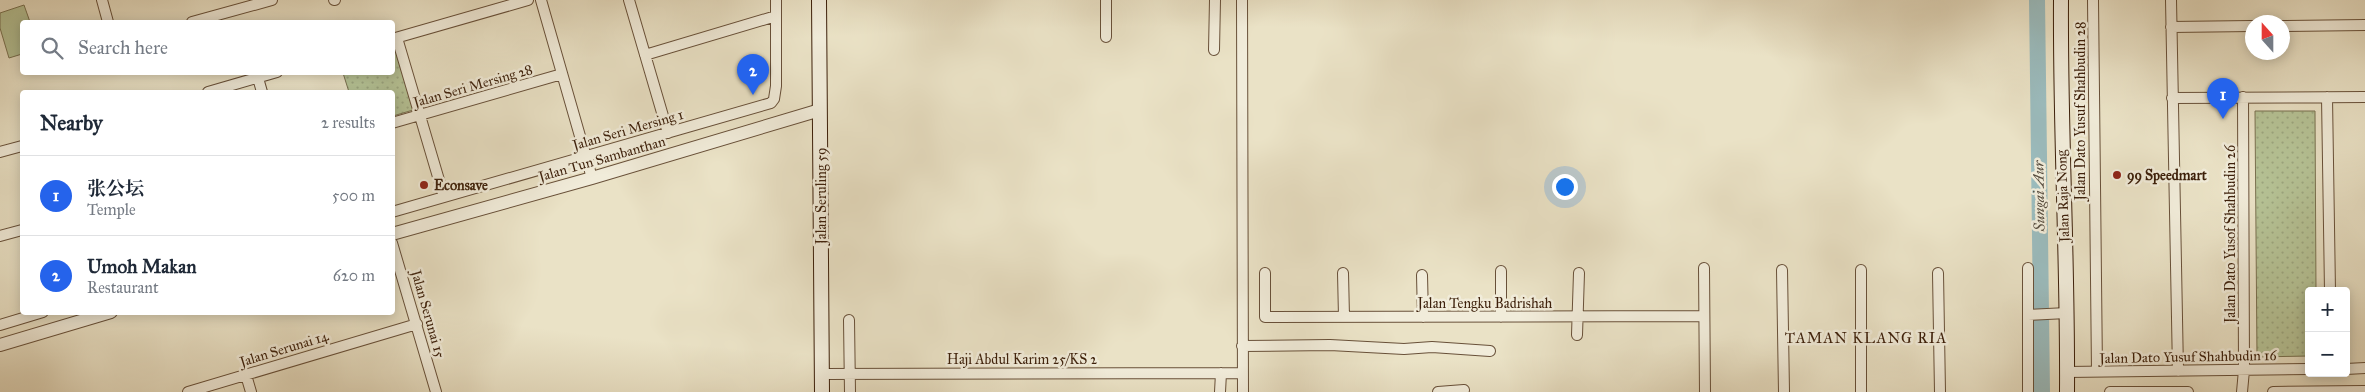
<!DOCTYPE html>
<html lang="en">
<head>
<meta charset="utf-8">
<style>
	:root { --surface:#fff; --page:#f6f6f7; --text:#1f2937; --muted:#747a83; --line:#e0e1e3; --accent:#2563eb }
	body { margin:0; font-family:"IM FELL Great Primer","Noto Serif SC",serif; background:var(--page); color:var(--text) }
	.controls { position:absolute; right:15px; bottom:15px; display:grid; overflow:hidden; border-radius:5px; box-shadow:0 2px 12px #0003 }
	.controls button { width:45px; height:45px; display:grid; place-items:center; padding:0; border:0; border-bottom:1px solid var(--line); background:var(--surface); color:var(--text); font:25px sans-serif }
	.compass { position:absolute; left:2245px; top:15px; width:45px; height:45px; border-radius:50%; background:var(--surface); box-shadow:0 2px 12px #0003; rotate:339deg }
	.you { position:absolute; left:1564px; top:186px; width:18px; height:18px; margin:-12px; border:4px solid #fff; border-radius:50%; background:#1a73e8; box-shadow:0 0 0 8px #1a73e833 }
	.badge { display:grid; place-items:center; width:32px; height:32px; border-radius:50%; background:var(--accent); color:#fff; font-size:16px; font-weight:700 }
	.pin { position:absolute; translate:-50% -41px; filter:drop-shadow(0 1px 2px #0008) }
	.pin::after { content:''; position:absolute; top:26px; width:18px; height:15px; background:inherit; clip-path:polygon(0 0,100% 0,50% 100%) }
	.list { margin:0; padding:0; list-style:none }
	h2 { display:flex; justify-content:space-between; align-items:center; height:65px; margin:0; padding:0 20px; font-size:21px }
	h2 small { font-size:16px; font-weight:400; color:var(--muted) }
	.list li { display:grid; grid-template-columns:32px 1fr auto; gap:15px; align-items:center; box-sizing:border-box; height:80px; padding:0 20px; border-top:1px solid var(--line) }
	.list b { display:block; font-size:19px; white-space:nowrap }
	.list p { margin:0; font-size:16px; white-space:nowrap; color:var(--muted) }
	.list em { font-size:16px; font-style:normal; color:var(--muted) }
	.icon { flex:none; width:28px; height:28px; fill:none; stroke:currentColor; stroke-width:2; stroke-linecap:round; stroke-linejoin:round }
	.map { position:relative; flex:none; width:2365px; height:392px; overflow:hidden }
	.search { position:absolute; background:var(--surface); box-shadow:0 2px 12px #0003; left:20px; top:20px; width:375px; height:55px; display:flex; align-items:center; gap:12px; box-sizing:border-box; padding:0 18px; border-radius:5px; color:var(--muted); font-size:19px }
	.panel { position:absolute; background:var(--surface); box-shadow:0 2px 12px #0003; left:20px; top:90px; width:375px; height:225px; border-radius:5px }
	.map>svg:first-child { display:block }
	.grass { fill:#b6c396; stroke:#797150 }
	.park { fill:url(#park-dots); stroke:#797150 }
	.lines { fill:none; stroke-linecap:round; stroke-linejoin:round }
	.river { stroke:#9bbcbe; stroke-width:16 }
	.minor-casing { stroke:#685039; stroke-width:12 }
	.tertiary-casing { stroke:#685039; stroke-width:14 }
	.secondary-casing { stroke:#3c1f0a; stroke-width:16 }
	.minor { stroke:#f1ecda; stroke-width:10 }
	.tertiary { stroke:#f1ecda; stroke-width:12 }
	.secondary { stroke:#f1ecda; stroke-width:14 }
	.poi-dot { fill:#8f2418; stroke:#f1ecda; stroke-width:2 }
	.labels { text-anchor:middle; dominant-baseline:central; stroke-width:5; stroke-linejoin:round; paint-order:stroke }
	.street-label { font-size:14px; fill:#3c1f0a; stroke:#f1ecda }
	.poi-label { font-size:14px; font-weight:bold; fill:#3c1f0a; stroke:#f1ecda; text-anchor:start }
	.water-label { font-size:15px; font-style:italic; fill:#584e40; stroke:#f1ecda }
	.neighbourhood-label { font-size:15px; letter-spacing:1px; fill:#3c1f0a; stroke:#f1ecda }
</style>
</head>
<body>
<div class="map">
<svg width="2365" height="392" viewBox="0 0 2365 392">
	<defs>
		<pattern id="park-dots" width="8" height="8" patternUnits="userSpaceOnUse" patternTransform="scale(1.25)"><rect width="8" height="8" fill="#b6c396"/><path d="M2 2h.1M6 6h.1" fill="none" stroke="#9da780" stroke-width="1.8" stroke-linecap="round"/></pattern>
	</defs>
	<rect width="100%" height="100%" fill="#eae2c6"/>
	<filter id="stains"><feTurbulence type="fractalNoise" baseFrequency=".004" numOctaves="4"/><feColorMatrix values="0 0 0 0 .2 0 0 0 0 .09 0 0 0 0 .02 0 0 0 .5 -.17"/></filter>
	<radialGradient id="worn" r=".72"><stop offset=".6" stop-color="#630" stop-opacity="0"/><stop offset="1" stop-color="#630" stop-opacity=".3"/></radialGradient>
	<!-- grass -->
	<path class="grass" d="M24,5L30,22H22V54L9,58L0,28V13Z"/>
	<!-- park -->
	<path class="park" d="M395,47L413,110L393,116L392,92H349L343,73L392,72L393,48Z
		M2255,111H2315L2316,291H2309V356L2257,357Z"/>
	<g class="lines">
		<!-- river -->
		<path class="river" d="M2037,0L2042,392"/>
		<!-- minor casing -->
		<g class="minor-casing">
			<path id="minor" d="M102,0L108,22
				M334,0H335
				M541,0L592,178
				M629,0L668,133
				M1106,0V37
				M1242,0L1243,392
				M2093,0L2097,372
				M2171,0L2178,371
				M192,22L272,0
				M2282,26L2365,25
				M2171,27L2252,26
				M397,38L444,197
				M392,39L528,0
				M1214,50L1215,0
				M645,55L776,16
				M258,78L262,92
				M208,92L277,72
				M2327,97L2330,291
				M2172,98L2365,97
				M392,123L562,74
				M0,152L22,146
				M392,212L771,103L774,99L776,86V0
				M0,236L22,230
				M392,243L436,392
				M1704,268L1705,392
				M1782,270L1784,392
				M1501,271V317
				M1265,273V317L1704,316
				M1343,273L1344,317
				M1938,273L1940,392
				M1422,275L1423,317
				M2028,315L2067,313
				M849,320L850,392
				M0,325L43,312
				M1577,335L1579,273
				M1242,346L1330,345L1404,349L1432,347L1490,351
				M2346,369L2365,368
				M2067,372L2309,369
				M822,374L1242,373
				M246,375L251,392
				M188,392L417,324
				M1220,392L1221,373
				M1438,392L1464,390
				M1861,392V270
				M2028,392V268
				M2110,392H2188
				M2242,392L2244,370L2243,97
				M2273,392L2365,391"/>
		</g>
		<!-- tertiary casing -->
		<g class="tertiary-casing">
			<path id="tertiary" d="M392,234L592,178L820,110
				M0,345L111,312"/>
		</g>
		<!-- secondary casing -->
		<g class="secondary-casing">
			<path id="secondary" d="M819,0L822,392
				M2061,0C2060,131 2068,261 2067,392"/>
		</g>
		<!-- minor -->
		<use href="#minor" class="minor"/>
		<!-- tertiary -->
		<use href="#tertiary" class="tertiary"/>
		<!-- secondary -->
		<use href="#secondary" class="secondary"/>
	</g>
	<!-- markers -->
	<g class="poi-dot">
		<circle cx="2117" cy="175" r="5"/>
		<circle cx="424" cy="185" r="5"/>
	</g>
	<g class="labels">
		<!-- street labels -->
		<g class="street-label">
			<text transform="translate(473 86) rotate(-16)">Jalan Seri Mersing 28</text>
			<text transform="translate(2080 111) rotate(-90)">Jalan Dato Yusuf Shahbudin 28</text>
			<text transform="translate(628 130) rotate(-16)">Jalan Seri Mersing 1</text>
			<text transform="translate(602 159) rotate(-16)">Jalan Tun Sambanthan</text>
			<text transform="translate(821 196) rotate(-90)">Jalan Seruling 59</text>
			<text transform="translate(2063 196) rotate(-92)">Jalan Raja Nong</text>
			<text transform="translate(2230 234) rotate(-90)">Jalan Dato Yusof Shahbudin 26</text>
			<text x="1485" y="303">Jalan Tengku Badrishah</text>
			<text transform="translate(428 314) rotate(74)">Jalan Serunai 15</text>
			<text transform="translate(284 349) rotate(-17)">Jalan Serunai 14</text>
			<text transform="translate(2188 357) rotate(-1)">Jalan Dato Yusuf Shahbudin 16</text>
			<text x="1022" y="359">Haji Abdul Karim 25/KS 2</text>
		</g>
		<!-- poi labels -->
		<g class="poi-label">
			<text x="2127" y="175">99 Speedmart</text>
			<text x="434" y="185">Econsave</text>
		</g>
		<!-- water labels -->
		<g class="water-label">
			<text transform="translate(2039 196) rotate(-91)">Sungai Aur</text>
		</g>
		<!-- neighbourhood labels -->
		<g class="neighbourhood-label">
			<text x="1866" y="338">TAMAN KLANG RIA</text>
		</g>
	</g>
	<rect width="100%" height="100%" filter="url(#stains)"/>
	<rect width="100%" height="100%" fill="url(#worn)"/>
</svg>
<div class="controls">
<button>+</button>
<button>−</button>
</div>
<svg class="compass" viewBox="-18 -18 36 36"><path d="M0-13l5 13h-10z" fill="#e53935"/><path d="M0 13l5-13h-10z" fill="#747a83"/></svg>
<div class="you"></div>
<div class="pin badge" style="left:2223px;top:119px">1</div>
<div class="pin badge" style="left:753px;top:95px">2</div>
<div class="search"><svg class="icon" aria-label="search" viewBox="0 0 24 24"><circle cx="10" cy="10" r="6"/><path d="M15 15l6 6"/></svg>Search here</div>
<section class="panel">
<h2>Nearby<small>2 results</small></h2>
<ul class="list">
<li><span class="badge">1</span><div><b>张公坛</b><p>Temple</p></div><em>500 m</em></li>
<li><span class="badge">2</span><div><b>Umoh Makan</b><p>Restaurant</p></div><em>620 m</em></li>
</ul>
</section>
</div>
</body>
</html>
